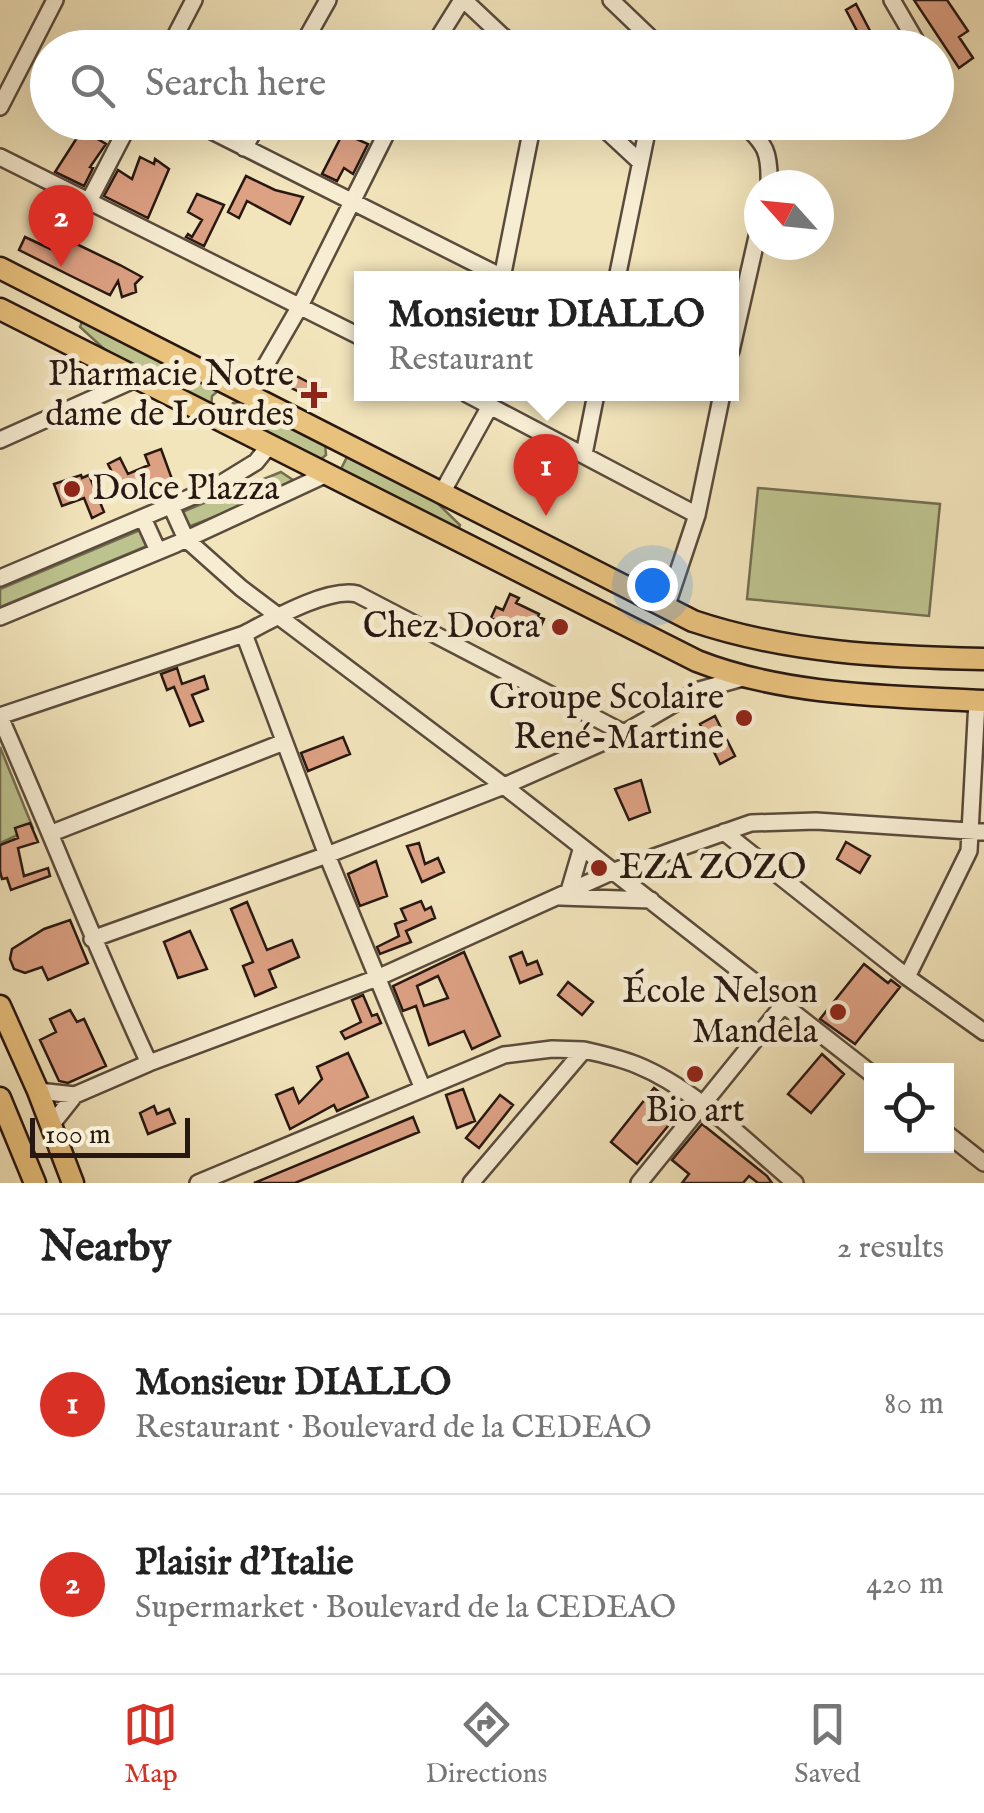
<!DOCTYPE html>
<html lang="en">
<head>
<meta charset="utf-8">
<style>
	:root { --surface:#fff; --page:#f6f6f6; --text:#222; --muted:#767676; --line:#e0e0e0; --accent:#d93025 }
	body { margin:0; font-family:"IM FELL English",serif; background:var(--page); color:var(--text) }
	.controls { position:absolute; right:30px; bottom:30px; display:grid; overflow:hidden; border-radius:0px; box-shadow:0 10px 40px #0002 }
	.controls button { width:90px; height:90px; display:grid; place-items:center; padding:0; border:0; border-bottom:2px solid var(--line); background:var(--surface); color:var(--text); font:50px sans-serif }
	.compass { position:absolute; left:744px; top:170px; width:90px; height:90px; border-radius:50%; background:var(--surface); box-shadow:0 10px 40px #0002; rotate:297deg }
	.scale { position:absolute; left:30px; bottom:25px; width:160px; box-sizing:border-box; padding-left:10px; border:5px solid #281812; border-top:0; font-size:28px; line-height:35px; white-space:nowrap; color:#281812; -webkit-text-stroke:8px #f7edd3; paint-order:stroke }
	.you { position:absolute; left:652px; top:585px; width:35px; height:35px; margin:-25px; border:8px solid #fff; border-radius:50%; background:#1a73e8; box-shadow:0 0 0 15px #1a73e833 }
	.badge { display:grid; place-items:center; width:65px; height:65px; border-radius:50%; background:var(--accent); color:#fff; font-size:32px; font-weight:700 }
	.pin { position:absolute; translate:-50% -82px; filter:drop-shadow(0 2px 5px #0008) }
	.pin::after { content:''; position:absolute; top:52px; width:35px; height:30px; background:inherit; clip-path:polygon(0 0,100% 0,50% 100%) }
	.popup { position:absolute; left:354px; top:271px; width:385px; height:130px; box-sizing:border-box; display:grid; place-content:center; border-radius:0px; background:var(--surface); filter:drop-shadow(0 2px 8px #0005); font-size:32px; white-space:nowrap; color:var(--muted) }
	.popup b { font-size:38px; color:var(--text) }
	.popup::after { content:''; position:absolute; left:50%; top:100%; margin-left:-20px; border:20px solid transparent; border-top-color:var(--surface) }
	.list { margin:0; padding:0; list-style:none }
	h2 { display:flex; justify-content:space-between; align-items:center; height:130px; margin:0; padding:0 40px; font-size:42px }
	h2 small { font-size:32px; font-weight:400; color:var(--muted) }
	.list li { display:grid; grid-template-columns:65px 1fr auto; gap:30px; align-items:center; box-sizing:border-box; height:180px; padding:0 40px; border-top:2px solid var(--line) }
	.list b { display:block; font-size:38px; white-space:nowrap }
	.list p { margin:0; font-size:32px; white-space:nowrap; color:var(--muted) }
	.list em { font-size:32px; font-style:normal; color:var(--muted) }
	.icon { flex:none; width:55px; height:55px; fill:none; stroke:currentColor; stroke-width:2; stroke-linecap:round; stroke-linejoin:round }
	.map { position:relative; flex:none; width:984px; height:1183px; overflow:hidden }
	.search { position:absolute; background:var(--surface); box-shadow:0 10px 40px #0002; left:30px; right:30px; top:30px; height:110px; display:flex; align-items:center; gap:25px; box-sizing:border-box; padding:0 35px; border-radius:55px; color:var(--muted); font-size:38px }
	.sheet { height:490px; background:var(--surface) }
	nav { display:flex; justify-content:space-around; align-items:center; box-sizing:border-box; height:140px; border-top:2px solid var(--line); background:var(--surface); font-size:28px; color:var(--muted) }
	nav a { display:grid; justify-items:center; gap:5px }
	nav .on { color:var(--accent) }
	.map>svg:first-child { display:block }
</style>
</head>
<body>
<div class="map">
<svg width="984" height="1183" viewBox="0 0 984 1183">
	<rect width="100%" height="100%" fill="#f2e4bb"/>
	<filter id="stains"><feTurbulence type="fractalNoise" baseFrequency=".002" numOctaves="4"/><feColorMatrix values="0 0 0 0 .2 0 0 0 0 .09 0 0 0 0 .02 0 0 0 .5 -.17"/></filter>
	<radialGradient id="worn" r=".72"><stop offset=".6" stop-color="#630" stop-opacity="0"/><stop offset="1" stop-color="#630" stop-opacity=".3"/></radialGradient>
	<path fill="#bdc38e" stroke="#726e50" stroke-width="2.5" d="M 83,320 L 219,390 L 212,396 L 211,407 L 114,358 L 80,327 Z
		M 242,401 L 325,443 L 326,455 L 320,460 L 229,414 L 233,403 Z
		M 348,455 L 430,496 L 460,525 L 457,533 L 339,473 Z
		M 281,472 L 299,484 L 188,527 L 182,512 Z
		M 758,488 L 940,504 L 929,616 L 747,599 Z
		M 140,530 L 147,546 L 0,607 L 0,589 Z
		M 0,747 L 33,828 L 0,843 Z"/>
	<path fill="#dda184" stroke="#281812" stroke-width="2.5" fill-rule="evenodd" d="M 914,0 L 947,0 L 968,31 L 959,37 L 973,58 L 959,68 Z
		M 856,4 L 879,48 L 866,48 L 846,10 Z
		M 82,130 L 106,144 L 90,167 L 93,168 L 84,186 L 55,172 Z
		M 343,133 L 368,144 L 353,174 L 344,168 L 337,181 L 322,174 Z
		M 140,157 L 154,164 L 155,159 L 169,169 L 148,218 L 104,196 L 118,170 L 132,179 Z
		M 246,176 L 275,190 L 303,197 L 290,224 L 247,201 L 239,218 L 228,212 Z
		M 197,194 L 224,205 L 204,246 L 186,237 L 188,234 L 192,237 L 202,220 L 188,212 Z
		M 25,237 L 55,251 L 62,237 L 120,265 L 142,277 L 135,284 L 136,292 L 122,297 L 118,281 L 110,295 L 75,278 L 19,250 Z
		M 287,371 L 325,391 L 320,402 L 281,383 L 280,378 Z
		M 161,449 L 172,479 L 168,480 L 169,484 L 126,501 L 108,464 L 120,458 L 128,474 L 149,465 L 145,455 Z
		M 81,475 L 82,478 L 89,475 L 104,512 L 92,518 L 84,498 L 62,506 L 54,484 Z
		M 510,594 L 519,598 L 516,603 L 539,614 L 538,617 L 544,619 L 535,639 L 491,618 L 496,607 L 503,610 Z
		M 177,668 L 182,684 L 204,676 L 208,689 L 192,695 L 203,721 L 190,726 L 174,687 L 167,690 L 161,674 Z
		M 715,716 L 735,756 L 720,764 L 700,724 Z
		M 343,737 L 350,754 L 308,771 L 301,753 Z
		M 641,780 L 650,812 L 629,820 L 615,789 Z
		M 30,823 L 38,842 L 18,848 L 24,876 L 48,868 L 50,876 L 11,890 L 7,878 L 2,879 L 0,871 L 0,845 L 18,838 L 15,828 Z
		M 846,842 L 870,856 L 860,873 L 837,859 Z
		M 419,843 L 425,864 L 438,858 L 444,872 L 422,882 L 407,846 Z
		M 376,861 L 387,896 L 360,906 L 348,874 Z
		M 421,901 L 425,910 L 431,907 L 435,918 L 406,931 L 411,942 L 380,954 L 377,947 L 399,936 L 395,924 L 406,920 L 401,909 Z
		M 247,902 L 267,950 L 292,940 L 299,957 L 269,970 L 276,987 L 255,996 L 243,966 L 253,962 L 231,909 Z
		M 70,920 L 88,963 L 48,980 L 42,967 L 25,973 L 14,969 L 10,959 L 12,949 L 44,929 Z
		M 190,931 L 207,969 L 178,978 L 164,942 Z
		M 464,952 L 500,1036 L 472,1049 L 464,1031 L 429,1045 L 416,1006 L 403,1011 L 393,986 ZM 438,976 L 448,998 L 424,1006 L 417,986 Z
		M 522,952 L 527,965 L 537,961 L 542,974 L 520,983 L 510,957 Z
		M 864,964 L 888,983 L 891,980 L 900,987 L 855,1044 L 820,1019 Z
		M 568,982 L 593,1002 L 582,1015 L 558,995 Z
		M 363,995 L 372,1016 L 377,1014 L 381,1023 L 345,1039 L 341,1032 L 361,1022 L 352,1000 Z
		M 70,1010 L 77,1022 L 84,1019 L 106,1066 L 68,1083 L 59,1081 L 40,1040 L 56,1032 L 50,1019 Z
		M 348,1053 L 368,1097 L 337,1111 L 334,1105 L 290,1129 L 276,1095 L 293,1088 L 299,1103 L 322,1079 L 317,1067 Z
		M 822,1054 L 844,1074 L 811,1113 L 788,1094 Z
		M 654,1088 L 681,1110 L 637,1164 L 611,1142 Z
		M 463,1089 L 475,1121 L 457,1128 L 446,1095 Z
		M 500,1095 L 513,1105 L 479,1148 L 466,1138 Z
		M 154,1106 L 157,1114 L 169,1109 L 175,1123 L 148,1134 L 140,1113 Z
		M 413,1117 L 419,1132 L 295,1183 L 254,1183 Z
		M 702,1124 L 767,1176 L 772,1183 L 758,1183 L 749,1176 L 743,1183 L 682,1183 L 689,1174 L 672,1160 Z"/>
	<g fill="none" stroke-linecap="round" stroke-linejoin="round">
		<g stroke="#5a4b3c" stroke-width="20">
			<path id="minor" d="M 464,0 L 515,48
				M 611,0 L 661,48
				M 892,0 L 920,48
				M 169,48 L 194,0
				M 301,48 L 328,0
				M 432,48 L 462,0
				M 455,48 L 504,37
				M 936,76 L 941,83
				M 0,107 L 55,0
				M 194,122 L 502,277
				M 597,122 L 639,161
				M 742,122 C 766,145 770,152 769,185
				M 244,148 L 259,122
				M 0,157 L 361,337
				M 89,201 L 130,122
				M 502,278 L 533,122
				M 617,278 L 649,122
				M 731,351 L 759,228
				M 249,394 L 300,306 L 392,122
				M 467,394 L 697,515
				M 0,440 L 136,379
				M 584,454 L 596,394
				M 443,491 L 490,406
				M 171,506 L 186,539 L 241,588 L 504,786 L 872,1074
				M 143,518 L 158,551
				M 0,578 L 217,486 L 256,462 L 269,446
				M 666,608 L 697,515 L 722,394
				M 0,617 L 176,544 L 327,474
				M 244,634 L 327,855 L 423,1089
				M 0,716 L 244,634 C 271,620 328,587 357,594 L 624,733
				M 0,717 C 51,832 96,949 149,1063
				M 724,832 L 907,977 L 984,1032
				M 52,833 L 284,742
				M 569,891 L 582,847
				M 560,897 L 651,900
				M 92,939 L 327,855 L 504,786 L 624,733 L 696,691 L 746,677
				M 907,977 L 969,851 L 977,701
				M 38,1091 L 75,1095
				M 52,1124 L 75,1095 L 149,1063 L 377,978 L 614,871 L 751,823 L 816,821 L 984,832
				M 946,1133 L 984,1163
				M 198,1183 L 504,1055 L 552,1049 L 584,1050
				M 471,1183 L 584,1050 C 602,1054 620,1058 637,1065 C 696,1089 746,1142 795,1183
				M 639,1183 L 784,1004"/>
		</g>
		<g stroke="#281812" stroke-width="25">
			<path id="major" d="M 0,268 L 693,621 C 788,653 885,657 984,659
				M 0,309 L 697,661 C 786,696 889,696 984,701
				M 0,1006 L 38,1091 L 73,1183
				M 0,1098 L 35,1183"/>
		</g>
		<use href="#minor" stroke="#f7edd3" stroke-width="15"/>
		<use href="#major" stroke="#e9c27e" stroke-width="20"/>
	</g>
	<g fill="#8f2418" stroke="#f7edd3" stroke-width="4">
		<path d="M309 380h10v10h10v10h-10v10h-10v-10h-10v-10h10z"/>
		<circle cx="72" cy="489" r="10"/>
		<circle cx="560" cy="627" r="10"/>
		<circle cx="744" cy="718" r="10"/>
		<circle cx="599" cy="868" r="10"/>
		<circle cx="838" cy="1012" r="10"/>
		<circle cx="695" cy="1074" r="10"/>
	</g>
	<g text-anchor="middle" dominant-baseline="central" stroke-width="10" stroke-linejoin="round" paint-order="stroke">
		<g font-size="35" fill="#281812" stroke="#f7edd3" text-anchor="end">
			<text x="294" y="375">Pharmacie Notre<tspan x="294" dy="40">dame de Lourdes</tspan></text>
			<text x="92" y="489" text-anchor="start">Dolce Plazza</text>
			<text x="540" y="627">Chez Doora</text>
			<text x="724" y="698">Groupe Scolaire<tspan x="724" dy="40">René-Martine</tspan></text>
			<text x="619" y="868" text-anchor="start">EZA ZOZO</text>
			<text x="818" y="992">École Nelson<tspan x="818" dy="40">Mandela</tspan></text>
			<text x="695" y="1111" text-anchor="middle">Bio art</text>
		</g>
	</g>
	<rect width="100%" height="100%" filter="url(#stains)"/>
	<rect width="100%" height="100%" fill="url(#worn)"/>
</svg>
<div class="controls">
<button><svg class="icon" aria-label="locate" viewBox="0 0 24 24"><circle cx="12" cy="12" r="6"/><path d="M12 2v4M12 18v4M2 12h4M18 12h4"/></svg></button>
</div>
<svg class="compass" viewBox="-18 -18 36 36"><path d="M0-13l5 13h-10z" fill="#e53935"/><path d="M0 13l5-13h-10z" fill="#767676"/></svg>
<div class="scale">100 m</div>
<div class="you"></div>
<div class="pin badge" style="left:546px;top:516px">1</div>
<div class="popup"><b>Monsieur DIALLO</b>Restaurant</div>
<div class="pin badge" style="left:61px;top:267px">2</div>
<div class="search"><svg class="icon" aria-label="search" viewBox="0 0 24 24"><circle cx="10" cy="10" r="6"/><path d="M15 15l6 6"/></svg>Search here</div>
</div>
<section class="sheet">
<h2>Nearby<small>2 results</small></h2>
<ul class="list">
<li><span class="badge">1</span><div><b>Monsieur DIALLO</b><p>Restaurant · Boulevard de la CEDEAO</p></div><em>80 m</em></li>
<li><span class="badge">2</span><div><b>Plaisir d'Italie</b><p>Supermarket · Boulevard de la CEDEAO</p></div><em>420 m</em></li>
</ul>
</section>
<nav>
<a class="on"><svg class="icon" aria-label="map" viewBox="0 0 24 24"><path d="M3 6l6-2 6 2 6-2v14l-6 2-6-2-6 2zM9 4v14M15 6v14"/></svg>Map</a>
<a><svg class="icon" aria-label="directions" viewBox="0 0 24 24"><path d="M12 3l9 9-9 9-9-9zM9 14v-3h6M13 9l2 2-2 2"/></svg>Directions</a>
<a><svg class="icon" aria-label="saved" viewBox="0 0 24 24"><path d="M7 4h10v16l-5-4-5 4z"/></svg>Saved</a>
</nav>
</body>
</html>
